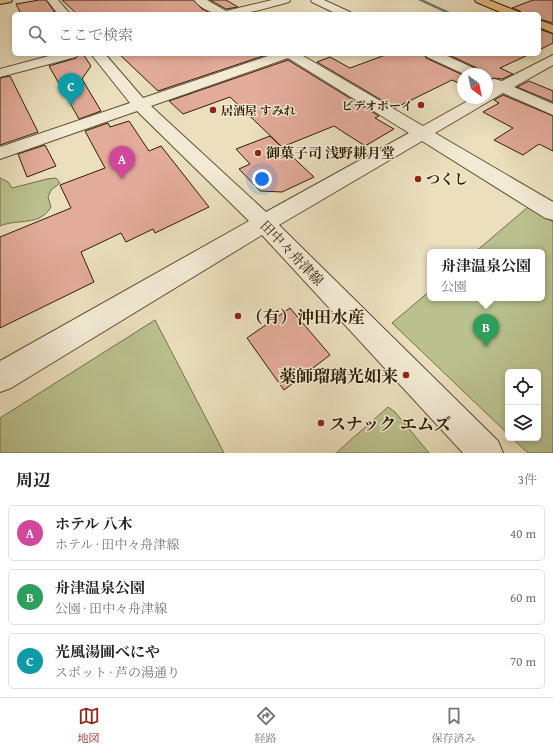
<!DOCTYPE html>
<html lang="ja">
<head>
<meta charset="utf-8">
<style>
	:root { --surface:#fff; --page:#f2f2f2; --text:#222; --muted:#767676; --line:#e0e0e0; --accent:#8f2418 }
	body { margin:0; font-family:"Gentium Book Plus","Noto Serif JP",serif; background:var(--page); color:var(--text) }
	.controls { position:absolute; right:12px; bottom:12px; display:grid; overflow:hidden; border-radius:6px; box-shadow:0 2px 6px #0003 }
	.controls button { width:36px; height:36px; display:grid; place-items:center; padding:0; border:0; border-bottom:1px solid var(--line); background:var(--surface); color:var(--text); font:20px sans-serif }
	.compass { position:absolute; left:457px; top:68px; width:36px; height:36px; border-radius:50%; background:var(--surface); box-shadow:0 2px 6px #0003; rotate:147deg }
	.you { position:absolute; left:262px; top:179px; width:14px; height:14px; margin:-10px; border:3px solid #fff; border-radius:50%; background:#1a73e8; box-shadow:0 0 0 6px #1a73e833 }
	.badge { display:grid; place-items:center; width:26px; height:26px; border-radius:50%; background:var(--accent); color:#fff; font-size:13px; font-weight:700 }
	.pin { position:absolute; translate:-50% -33px; filter:drop-shadow(0 1px 2px #0008) }
	.pin::after { content:''; position:absolute; top:21px; width:14px; height:12px; background:inherit; clip-path:polygon(0 0,100% 0,50% 100%) }
	.popup { position:absolute; left:427px; top:249px; width:118px; height:52px; box-sizing:border-box; display:grid; place-content:center; border-radius:6px; background:var(--surface); filter:drop-shadow(0 1px 3px #0005); font-size:13px; white-space:nowrap; color:var(--muted) }
	.popup b { font-size:15px; color:var(--text) }
	.popup::after { content:''; position:absolute; left:50%; top:100%; margin-left:-8px; border:8px solid transparent; border-top-color:var(--surface) }
	.list { margin:0; padding:0; list-style:none }
	h2 { display:flex; justify-content:space-between; align-items:center; height:52px; margin:0; padding:0 16px; font-size:17px }
	h2 small { font-size:13px; font-weight:400; color:var(--muted) }
	.list li { display:grid; grid-template-columns:26px 1fr auto; gap:12px; align-items:center; box-sizing:border-box; height:56px; margin:0 8px 8px; padding:0 8px; border:1px solid var(--line); border-radius:6px }
	.list b { display:block; font-size:15px; white-space:nowrap }
	.list p { margin:0; font-size:13px; white-space:nowrap; color:var(--muted) }
	.list em { font-size:13px; font-style:normal; color:var(--muted) }
	.icon { flex:none; width:22px; height:22px; fill:none; stroke:currentColor; stroke-width:2; stroke-linecap:round; stroke-linejoin:round }
	.map { position:relative; flex:none; width:553px; height:453px; overflow:hidden }
	.search { position:absolute; background:var(--surface); box-shadow:0 2px 6px #0003; left:12px; right:12px; top:12px; height:44px; display:flex; align-items:center; gap:10px; box-sizing:border-box; padding:0 14px; border-radius:6px; color:var(--muted); font-size:15px }
	.sheet { height:244px; background:var(--surface) }
	nav { display:flex; justify-content:space-around; align-items:center; box-sizing:border-box; height:56px; border-top:1px solid var(--line); background:var(--surface); font-size:11px; color:var(--muted) }
	nav a { display:grid; justify-items:center; gap:2px }
	nav .on { color:var(--accent) }
	.map>svg:first-child { display:block }
</style>
</head>
<body>
<div class="map">
<svg width="553" height="453" viewBox="0 0 553 453">
	<rect width="100%" height="100%" fill="#ebdfbd"/>
	<filter id="stains"><feTurbulence type="fractalNoise" baseFrequency=".005" numOctaves="4"/><feColorMatrix values="0 0 0 0 .2 0 0 0 0 .09 0 0 0 0 .02 0 0 0 .5 -.17"/></filter>
	<radialGradient id="worn" r=".72"><stop offset=".6" stop-color="#630" stop-opacity="0"/><stop offset="1" stop-color="#630" stop-opacity=".3"/></radialGradient>
	<path fill="#bac18f" stroke="#746f49" d="M 0,178 L 8,182 L 12,188 L 47,179 L 56,178 L 60,183 L 51,190 L 48,197 L 51,207 C 39,227 19,218 0,226 Z
		M 528,207 L 553,222 L 553,453 L 528,453 L 512,438 L 538,438 L 538,372 L 508,372 L 508,434 L 392,323 L 430,291 L 430,298 L 542,298 L 542,252 L 475,252 Z
		M 155,320 L 224,453 L 0,453 L 0,418 Z
		M 388,407 L 395,412 L 429,453 L 336,453 Z"/>
	<g fill="none" stroke-linecap="round" stroke-linejoin="round">
		<path fill="#6e7c6d" fill-rule="evenodd" d="M 418,0 L 424,0 L 454,14 L 448,14 Z"/>
	</g>
	<path fill="#e3ab9a" stroke="#2f1d03" d="M 39,0 L 46,0 L 56,14 L 21,14 L 16,4 Z
		M 62,0 L 193,0 L 202,9 L 213,14 L 77,14 Z
		M 210,0 L 226,0 L 238,7 L 226,9 Z
		M 533,0 L 553,0 L 553,23 L 539,19 L 539,14 L 522,14 L 520,11 L 512,8 Z
		M 539,29 L 553,34 L 553,43 L 539,50 Z
		M 79,54 L 83,54 L 91,66 L 82,79 L 101,111 L 79,119 L 49,66 L 76,58 Z
		M 119,54 L 269,54 L 158,91 Z
		M 388,54 L 424,54 L 426,58 L 463,75 L 463,85 L 452,80 L 395,108 L 317,62 L 330,57 L 350,68 Z
		M 447,54 L 530,54 L 500,68 L 513,74 L 502,79 L 494,78 L 487,80 L 487,74 L 483,74 L 481,70 Z
		M 288,60 L 379,116 L 375,118 L 394,129 L 365,146 L 334,126 L 282,147 L 230,97 L 183,114 L 169,101 Z
		M 10,76 L 38,132 L 0,145 L 0,78 Z
		M 529,81 L 553,91 L 553,102 L 517,87 Z
		M 503,95 L 553,116 L 553,151 L 539,144 L 523,155 L 494,140 L 513,128 L 483,112 L 499,103 L 494,100 Z
		M 129,121 L 149,151 L 161,146 L 209,207 L 155,233 L 153,229 L 126,242 L 121,233 L 81,252 L 94,282 L 0,328 L 0,237 L 71,208 L 60,185 L 105,168 L 85,131 L 108,123 L 110,127 Z
		M 270,136 L 314,177 L 282,192 L 260,191 L 239,169 L 250,164 L 236,149 Z
		M 45,145 L 56,166 L 27,177 L 18,154 Z
		M 290,308 L 330,355 L 284,390 L 247,338 Z"/>
	<g fill="none" stroke-linecap="round" stroke-linejoin="round">
		<g stroke="#5e4e32" stroke-width="2">
			<path id="minor" d="M 47,0 L 58,0 L 70,14 L 58,14 Z
				M 194,0 L 207,0 L 226,11 L 272,0 L 290,0 L 289,2 C 262,9 215,27 194,0 Z
				M 311,0 L 324,0 L 350,12 L 352,14 L 337,14 L 312,2 Z
				M 56,54 L 78,54 L 76,57 L 0,77 L 0,69 Z
				M 91,54 L 105,54 L 143,98 L 274,54 L 300,54 L 423,126 L 473,98 L 487,98 L 487,90 L 491,87 L 487,83 L 489,80 L 494,79 L 502,81 L 553,55 L 553,65 L 514,87 L 553,104 L 553,115 L 503,93 L 435,133 L 553,202 L 553,220 L 545,218 L 422,141 L 279,225 L 498,441 L 503,453 L 463,453 L 262,235 L 11,388 L 0,392 L 0,361 L 249,221 L 137,111 L 0,159 L 0,147 L 130,103 ZM 288,58 L 409,133 L 266,212 L 151,106 Z
				M 425,54 L 443,54 L 480,71 L 482,74 L 464,74 L 427,57 Z"/>
		</g>
		<g stroke="#2f1d03" stroke-width="2">
			<path id="major" d="M 0,0 L 12,0 L 11,2 L 0,4 Z
				M 475,0 L 489,0 L 519,12 L 521,14 L 505,14 L 476,2 Z
				M 539,20 L 553,25 L 553,33 L 539,27 Z"/>
		</g>
		<use href="#minor" fill="#f2ead4" fill-rule="evenodd"/>
		<use href="#major" fill="#e6c07e" fill-rule="evenodd"/>
	</g>
	<g fill="#8f2418" stroke="#f2ead4" stroke-width="1.5">
		<circle cx="421" cy="105" r="4"/>
		<circle cx="213" cy="110" r="4"/>
		<circle cx="258" cy="153" r="4"/>
		<circle cx="418" cy="179" r="4"/>
		<circle cx="238" cy="316" r="4"/>
		<circle cx="406" cy="375" r="4"/>
		<circle cx="321" cy="423" r="4"/>
	</g>
	<g text-anchor="middle" dominant-baseline="central" stroke-width="3" stroke-linejoin="round" paint-order="stroke">
		<g font-size="12" font-weight="bold" fill="#2f1d03" stroke="#f2ead4" text-anchor="end">
			<text x="413" y="105">ビデオボーイ</text>
			<text x="221" y="110" text-anchor="start">居酒屋 すみれ</text>
		</g>
		<g font-size="14" font-weight="bold" fill="#2f1d03" stroke="#f2ead4" text-anchor="start">
			<text x="266" y="153">御菓子司 浅野耕月堂</text>
			<text x="426" y="179">つくし</text>
		</g>
		<g font-size="14" fill="#2f1d03" stroke="#f2ead4">
			<text transform="translate(292 253) rotate(46)">田中々舟津線</text>
		</g>
		<g font-size="17" font-weight="bold" fill="#2f1d03" stroke="#f2ead4" text-anchor="start">
			<text x="246" y="316">（有）沖田水産</text>
			<text x="398" y="375" text-anchor="end">薬師瑠璃光如来</text>
			<text x="329" y="423">スナック エムズ</text>
		</g>
	</g>
	<rect width="100%" height="100%" filter="url(#stains)"/>
	<rect width="100%" height="100%" fill="url(#worn)"/>
</svg>
<div class="controls">
<button><svg class="icon" aria-label="locate" viewBox="0 0 24 24"><circle cx="12" cy="12" r="6"/><path d="M12 2v4M12 18v4M2 12h4M18 12h4"/></svg></button>
<button><svg class="icon" aria-label="layers" viewBox="0 0 24 24"><path d="M12 4l9 5-9 5-9-5zM3 14l9 5 9-5"/></svg></button>
</div>
<svg class="compass" viewBox="-18 -18 36 36"><path d="M0-13l5 13h-10z" fill="#e53935"/><path d="M0 13l5-13h-10z" fill="#767676"/></svg>
<div class="you"></div>
<div class="pin badge" style="left:122px;top:179px;background:#d1479c">A</div>
<div class="pin badge" style="left:486px;top:347px;background:#2e9e5b">B</div>
<div class="popup"><b>舟津温泉公園</b>公園</div>
<div class="pin badge" style="left:71px;top:106px;background:#0f9aa8">C</div>
<div class="search"><svg class="icon" aria-label="search" viewBox="0 0 24 24"><circle cx="10" cy="10" r="6"/><path d="M15 15l6 6"/></svg>ここで検索</div>
</div>
<section class="sheet">
<h2>周辺<small>3件</small></h2>
<ul class="list">
<li><span class="badge" style="background:#d1479c">A</span><div><b>ホテル 八木</b><p>ホテル · 田中々舟津線</p></div><em>40 m</em></li>
<li><span class="badge" style="background:#2e9e5b">B</span><div><b>舟津温泉公園</b><p>公園 · 田中々舟津線</p></div><em>60 m</em></li>
<li><span class="badge" style="background:#0f9aa8">C</span><div><b>光風湯圃べにや</b><p>スポット · 芦の湯通り</p></div><em>70 m</em></li>
</ul>
</section>
<nav>
<a class="on"><svg class="icon" aria-label="map" viewBox="0 0 24 24"><path d="M3 6l6-2 6 2 6-2v14l-6 2-6-2-6 2zM9 4v14M15 6v14"/></svg>地図</a>
<a><svg class="icon" aria-label="directions" viewBox="0 0 24 24"><path d="M12 3l9 9-9 9-9-9zM9 14v-3h6M13 9l2 2-2 2"/></svg>経路</a>
<a><svg class="icon" aria-label="saved" viewBox="0 0 24 24"><path d="M7 4h10v16l-5-4-5 4z"/></svg>保存済み</a>
</nav>
</body>
</html>
